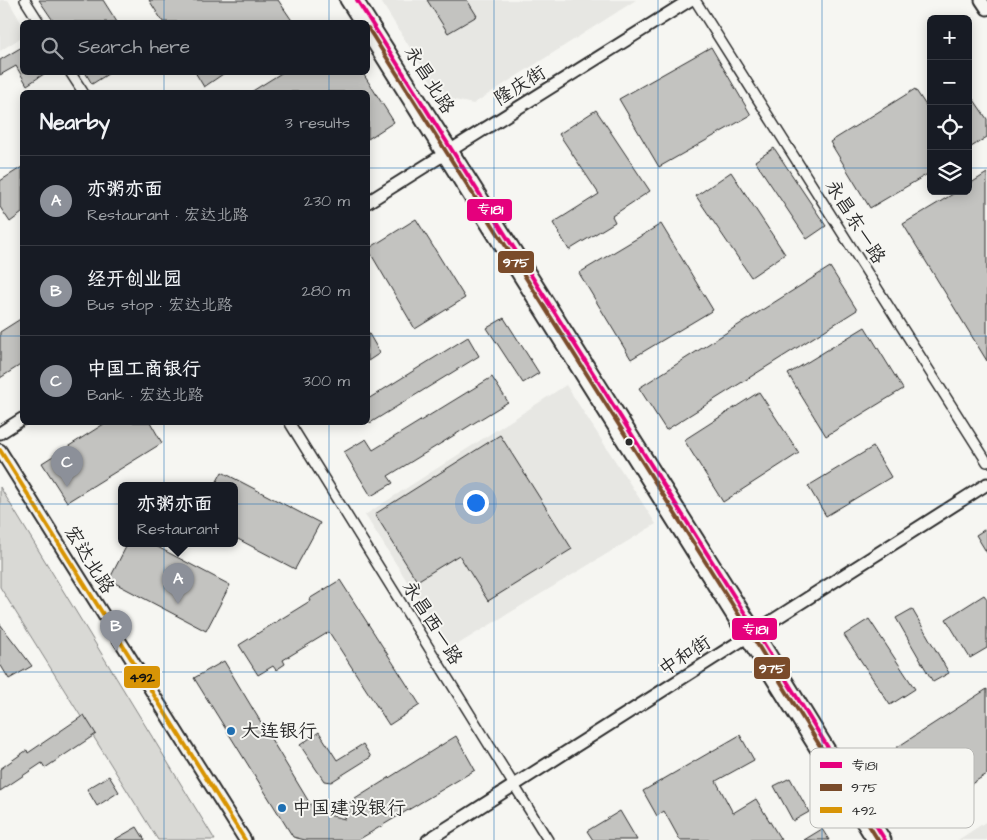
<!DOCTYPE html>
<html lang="en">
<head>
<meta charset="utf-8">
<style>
	:root { --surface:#171b24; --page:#242831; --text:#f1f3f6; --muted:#9ea1a6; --line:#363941; --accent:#8c9099 }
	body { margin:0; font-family:"Architects Daughter","LXGW WenKai TC",sans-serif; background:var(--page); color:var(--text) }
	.controls { position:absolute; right:15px; top:15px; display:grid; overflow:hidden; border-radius:8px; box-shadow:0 2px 12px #0003 }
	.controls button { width:45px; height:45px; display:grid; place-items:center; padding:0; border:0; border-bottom:1px solid var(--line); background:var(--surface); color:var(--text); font:25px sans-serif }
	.you { position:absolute; left:475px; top:502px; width:18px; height:18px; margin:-12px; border:4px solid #fff; border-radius:50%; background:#1a73e8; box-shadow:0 0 0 8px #1a73e833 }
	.badge { display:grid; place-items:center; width:32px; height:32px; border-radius:50%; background:var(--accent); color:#fff; font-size:16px; font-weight:700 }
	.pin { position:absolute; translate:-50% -41px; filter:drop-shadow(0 1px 2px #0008) }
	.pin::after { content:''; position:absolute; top:26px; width:18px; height:15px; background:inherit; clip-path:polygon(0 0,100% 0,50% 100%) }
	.popup { position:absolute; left:118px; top:482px; width:120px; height:65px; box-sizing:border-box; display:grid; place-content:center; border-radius:8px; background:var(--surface); filter:drop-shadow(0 1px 4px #0005); font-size:16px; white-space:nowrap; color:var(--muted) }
	.popup b { font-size:19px; color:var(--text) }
	.popup::after { content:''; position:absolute; left:50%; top:100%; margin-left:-10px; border:10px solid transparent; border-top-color:var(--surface) }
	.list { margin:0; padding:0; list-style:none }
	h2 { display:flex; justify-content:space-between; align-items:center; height:65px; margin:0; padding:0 20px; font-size:21px }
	h2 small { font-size:16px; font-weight:400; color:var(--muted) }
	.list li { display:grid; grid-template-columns:32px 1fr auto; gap:15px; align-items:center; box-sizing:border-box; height:90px; padding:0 20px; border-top:1px solid var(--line) }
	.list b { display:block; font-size:19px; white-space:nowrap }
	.list p { margin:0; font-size:16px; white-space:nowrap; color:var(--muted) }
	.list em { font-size:16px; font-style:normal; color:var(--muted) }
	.icon { flex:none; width:28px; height:28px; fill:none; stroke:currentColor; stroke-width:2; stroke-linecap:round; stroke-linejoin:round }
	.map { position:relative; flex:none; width:987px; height:840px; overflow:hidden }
	.search { position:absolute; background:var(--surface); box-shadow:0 2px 12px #0003; left:20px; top:20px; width:350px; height:55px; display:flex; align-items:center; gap:12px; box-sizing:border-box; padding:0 18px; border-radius:8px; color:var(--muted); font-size:19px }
	.panel { position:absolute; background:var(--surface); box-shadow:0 2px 12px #0003; left:20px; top:90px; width:350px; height:335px; border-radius:8px }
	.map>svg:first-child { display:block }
</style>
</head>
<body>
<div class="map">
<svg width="987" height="840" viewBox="0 0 987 840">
	<rect width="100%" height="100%" fill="#f6f6f2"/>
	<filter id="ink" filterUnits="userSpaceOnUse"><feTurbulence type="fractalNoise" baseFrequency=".02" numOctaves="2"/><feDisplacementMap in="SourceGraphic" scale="10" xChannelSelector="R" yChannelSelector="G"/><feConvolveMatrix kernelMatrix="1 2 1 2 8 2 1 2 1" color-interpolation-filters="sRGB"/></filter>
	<g filter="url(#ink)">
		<path fill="#e7e7e3" d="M 0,0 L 8,0 L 22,24 L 22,37 L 0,51 Z
			M 380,0 L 636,0 L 473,104 L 441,97 Z
			M 566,385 L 656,524 L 450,649 L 365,515 Z
			M 987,821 L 987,840 L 958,840 Z"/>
		<path fill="#d9d9d5" stroke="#828280" d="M 0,487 L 215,840 L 158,840 L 0,587 Z"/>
		<path fill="#c3c3c0" stroke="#2b2b2b" d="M 39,0 L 103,0 L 117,22 L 54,22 Z
			M 149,0 L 278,0 L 293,22 L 163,22 Z
			M 427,0 L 467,0 L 477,16 L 448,33 Z
			M 22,47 L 22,72 L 47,72 L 27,85 L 16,66 L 0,75 L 0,60 Z
			M 711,47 L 751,115 L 659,167 L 619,99 Z
			M 85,72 L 111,72 L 92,84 Z
			M 195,72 L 226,72 L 204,87 Z
			M 283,72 L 362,72 L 394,122 L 368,139 L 368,92 L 251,92 Z
			M 915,89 L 931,113 L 931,172 L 870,208 L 830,142 Z
			M 968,91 L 987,119 L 987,137 L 968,149 Z
			M 596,110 L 650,191 L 612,216 L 615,222 L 569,250 L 553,223 L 599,194 L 559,134 Z
			M 774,148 L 826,226 L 807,239 L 755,161 Z
			M 22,167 L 22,213 L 10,222 L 0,207 L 0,181 Z
			M 731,172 L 785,254 L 751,277 L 696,196 Z
			M 987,173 L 987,361 L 903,224 L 958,191 L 968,191 L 968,185 Z
			M 416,219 L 465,298 L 415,329 L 368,249 Z
			M 661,224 L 713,310 L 631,359 L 579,273 Z
			M 830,267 L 857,310 L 666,430 L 639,388 Z
			M 22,318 L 22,364 L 0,378 L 0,332 Z
			M 504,318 L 539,373 L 523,383 L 487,328 Z
			M 865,327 L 903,389 L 826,436 L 788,374 Z
			M 368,332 L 380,353 L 368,361 Z
			M 468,337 L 479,356 L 370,423 L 368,418 L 368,399 Z
			M 492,377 L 508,402 L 388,476 L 393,483 L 371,496 L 344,452 L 366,439 L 373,450 Z
			M 759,392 L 799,453 L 723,502 L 684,440 Z
			M 107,422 L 150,422 L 162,443 L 67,502 L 42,463 Z
			M 500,435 L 572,549 L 488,601 L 459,555 L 417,581 L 375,514 Z
			M 873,447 L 891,477 L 826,516 L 808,486 Z
			M 222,472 L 320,523 L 295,569 L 234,537 L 234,485 L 215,485 Z
			M 987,528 L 987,553 L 976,535 Z
			M 128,543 L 150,543 L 230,585 L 206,631 L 109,580 Z
			M 340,580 L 420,705 L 389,725 L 329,632 L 283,660 L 285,664 L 276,670 L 273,666 L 258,675 L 239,645 L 310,601 L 309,599 Z
			M 984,595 L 987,599 L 987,648 L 970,658 L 946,619 Z
			M 912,609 L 949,673 L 933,682 L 896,618 Z
			M 869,619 L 915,689 L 890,705 L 844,635 Z
			M 0,624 L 32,666 L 9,679 L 0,664 Z
			M 224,661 L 315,812 L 345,819 L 339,809 L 456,736 L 475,770 L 358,840 L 305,840 L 293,837 L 194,678 Z
			M 987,689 L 987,774 L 935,807 L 896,748 Z
			M 84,715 L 96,734 L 45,768 L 42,763 L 0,791 L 0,769 L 27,750 L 28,753 Z
			M 319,732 L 337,760 L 363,744 L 371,757 L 331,782 L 324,781 L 300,745 Z
			M 740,735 L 754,760 L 716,781 L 733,813 L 756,799 L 781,840 L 680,840 L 664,811 L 657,816 L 643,791 Z
			M 109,776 L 119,792 L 97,806 L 87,789 Z
			M 790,778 L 809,812 L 793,821 L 774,786 Z
			M 620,811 L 637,840 L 593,840 L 587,831 Z
			M 137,827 L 145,840 L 114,840 Z
			M 822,829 L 829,840 L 804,840 Z"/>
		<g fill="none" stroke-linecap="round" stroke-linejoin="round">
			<g stroke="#2b2b2b" stroke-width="12">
				<path id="minor" d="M 25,0 L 39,22
					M 695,0 L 987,462
					M 70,72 L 83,92
					M 289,422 L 548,840"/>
			</g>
			<g stroke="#2b2b2b" stroke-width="15">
				<path id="tertiary" d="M 346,0 L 360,22
					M 357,0 L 756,631 L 885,840
					M 981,0 L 987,9
					M 368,35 L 873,840
					M 368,202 L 690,0
					M 0,433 L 22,419
					M 0,450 L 245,840
					M 428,840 L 987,484"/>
			</g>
			<use href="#minor" stroke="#f6f6f2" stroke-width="9"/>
			<use href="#tertiary" stroke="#f6f6f2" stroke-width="11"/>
			<g stroke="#f6f6f2" stroke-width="8">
				<path id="bus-1" d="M 357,0 L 756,631 L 885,840"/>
			</g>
			<g stroke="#f6f6f2" stroke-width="8">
				<path id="bus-2" d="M 368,28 L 751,634 L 878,840"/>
			</g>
			<g stroke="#f6f6f2" stroke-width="8">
				<path id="bus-3" d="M 0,450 L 245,840"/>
			</g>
			<use href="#bus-1" stroke="#e5007d" stroke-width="4"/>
			<use href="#bus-2" stroke="#7a4b2a" stroke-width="4"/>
			<use href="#bus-3" stroke="#d89406" stroke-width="4"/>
		</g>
	</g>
	<path fill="none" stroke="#1f6fb2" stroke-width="1" stroke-opacity="0.55" d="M 164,0 L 164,22M 329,0 L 329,22M 494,0 L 494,840M 658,0 L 658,840M 822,0 L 822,840M 164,72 L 164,92M 329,72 L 329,92M 0,168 L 22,168M 368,168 L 931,168M 968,168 L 987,168M 0,336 L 22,336M 368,336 L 987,336M 164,422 L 164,840M 329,422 L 329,840M 0,504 L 987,504M 0,672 L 987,672"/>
	<circle fill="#2b2b2b" stroke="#f6f6f2" stroke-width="2" cx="629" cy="442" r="4.5"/>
	<g fill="#1f6fb2" stroke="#f6f6f2" stroke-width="2">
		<circle cx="231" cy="731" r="5"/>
		<circle cx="282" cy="808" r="5"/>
	</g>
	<g text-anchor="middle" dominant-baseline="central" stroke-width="4" stroke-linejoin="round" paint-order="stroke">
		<g font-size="19" fill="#2b2b2b" stroke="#f6f6f2">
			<text transform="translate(429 80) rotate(58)">永昌北路</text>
			<text transform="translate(520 86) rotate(-32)">隆庆街</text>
			<text transform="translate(855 222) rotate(58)">永昌东一路</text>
			<text transform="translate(89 560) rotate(58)">宏达北路</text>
			<text transform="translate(432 623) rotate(58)">永昌西一路</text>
			<text transform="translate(685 656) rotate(-33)">中和街</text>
		</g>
		<g font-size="19" fill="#2b2b2b" stroke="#f6f6f2" text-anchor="start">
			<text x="241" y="731">大连银行</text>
			<text x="292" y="808">中国建设银行</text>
		</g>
	</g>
	<rect x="810" y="748" width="164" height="80" rx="8" fill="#f6f6f2" stroke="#b9b9b6" stroke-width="1"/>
	<rect x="820" y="762" width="22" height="6" fill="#e5007d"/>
	<rect x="820" y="784" width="22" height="7" fill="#7a4b2a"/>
	<rect x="820" y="807" width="22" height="6" fill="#d89406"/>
	<g font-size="14" fill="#2b2b2b">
		<text x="851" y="770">专181</text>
		<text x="851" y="792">975</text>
		<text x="851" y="815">492</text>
	</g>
	<g stroke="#f6f6f2" stroke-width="2">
		<rect x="466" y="198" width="47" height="24" rx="5" fill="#e5007d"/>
		<rect x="497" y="250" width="38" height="24" rx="5" fill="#7a4b2a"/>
		<rect x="731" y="617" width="47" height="24" rx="5" fill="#e5007d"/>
		<rect x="753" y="656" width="38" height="24" rx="5" fill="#7a4b2a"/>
		<rect x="123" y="665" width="38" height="24" rx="5" fill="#d89406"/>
	</g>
	<g font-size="14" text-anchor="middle" font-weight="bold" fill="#fff">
		<text x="490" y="214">专181</text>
		<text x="516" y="267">975</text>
		<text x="755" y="634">专181</text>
		<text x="772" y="673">975</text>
	</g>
	<g font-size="14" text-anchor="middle" font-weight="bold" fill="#111">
		<text x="142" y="682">492</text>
	</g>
</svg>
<div class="controls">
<button>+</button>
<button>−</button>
<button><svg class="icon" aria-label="locate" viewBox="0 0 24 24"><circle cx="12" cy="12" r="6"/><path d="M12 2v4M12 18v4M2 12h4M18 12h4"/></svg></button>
<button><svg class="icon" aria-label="layers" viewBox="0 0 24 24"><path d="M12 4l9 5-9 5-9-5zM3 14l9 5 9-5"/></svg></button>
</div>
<div class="you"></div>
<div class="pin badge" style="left:178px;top:604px">A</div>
<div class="popup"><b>亦粥亦面</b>Restaurant</div>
<div class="pin badge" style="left:116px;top:651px">B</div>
<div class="pin badge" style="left:67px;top:487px">C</div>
<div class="search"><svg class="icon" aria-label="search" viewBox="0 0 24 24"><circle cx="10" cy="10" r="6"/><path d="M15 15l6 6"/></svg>Search here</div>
<section class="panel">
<h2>Nearby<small>3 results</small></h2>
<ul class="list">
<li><span class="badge">A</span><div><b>亦粥亦面</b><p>Restaurant · 宏达北路</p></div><em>230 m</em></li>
<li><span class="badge">B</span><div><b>经开创业园</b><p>Bus stop · 宏达北路</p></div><em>280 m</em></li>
<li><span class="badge">C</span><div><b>中国工商银行</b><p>Bank · 宏达北路</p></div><em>300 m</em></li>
</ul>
</section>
</div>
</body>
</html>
